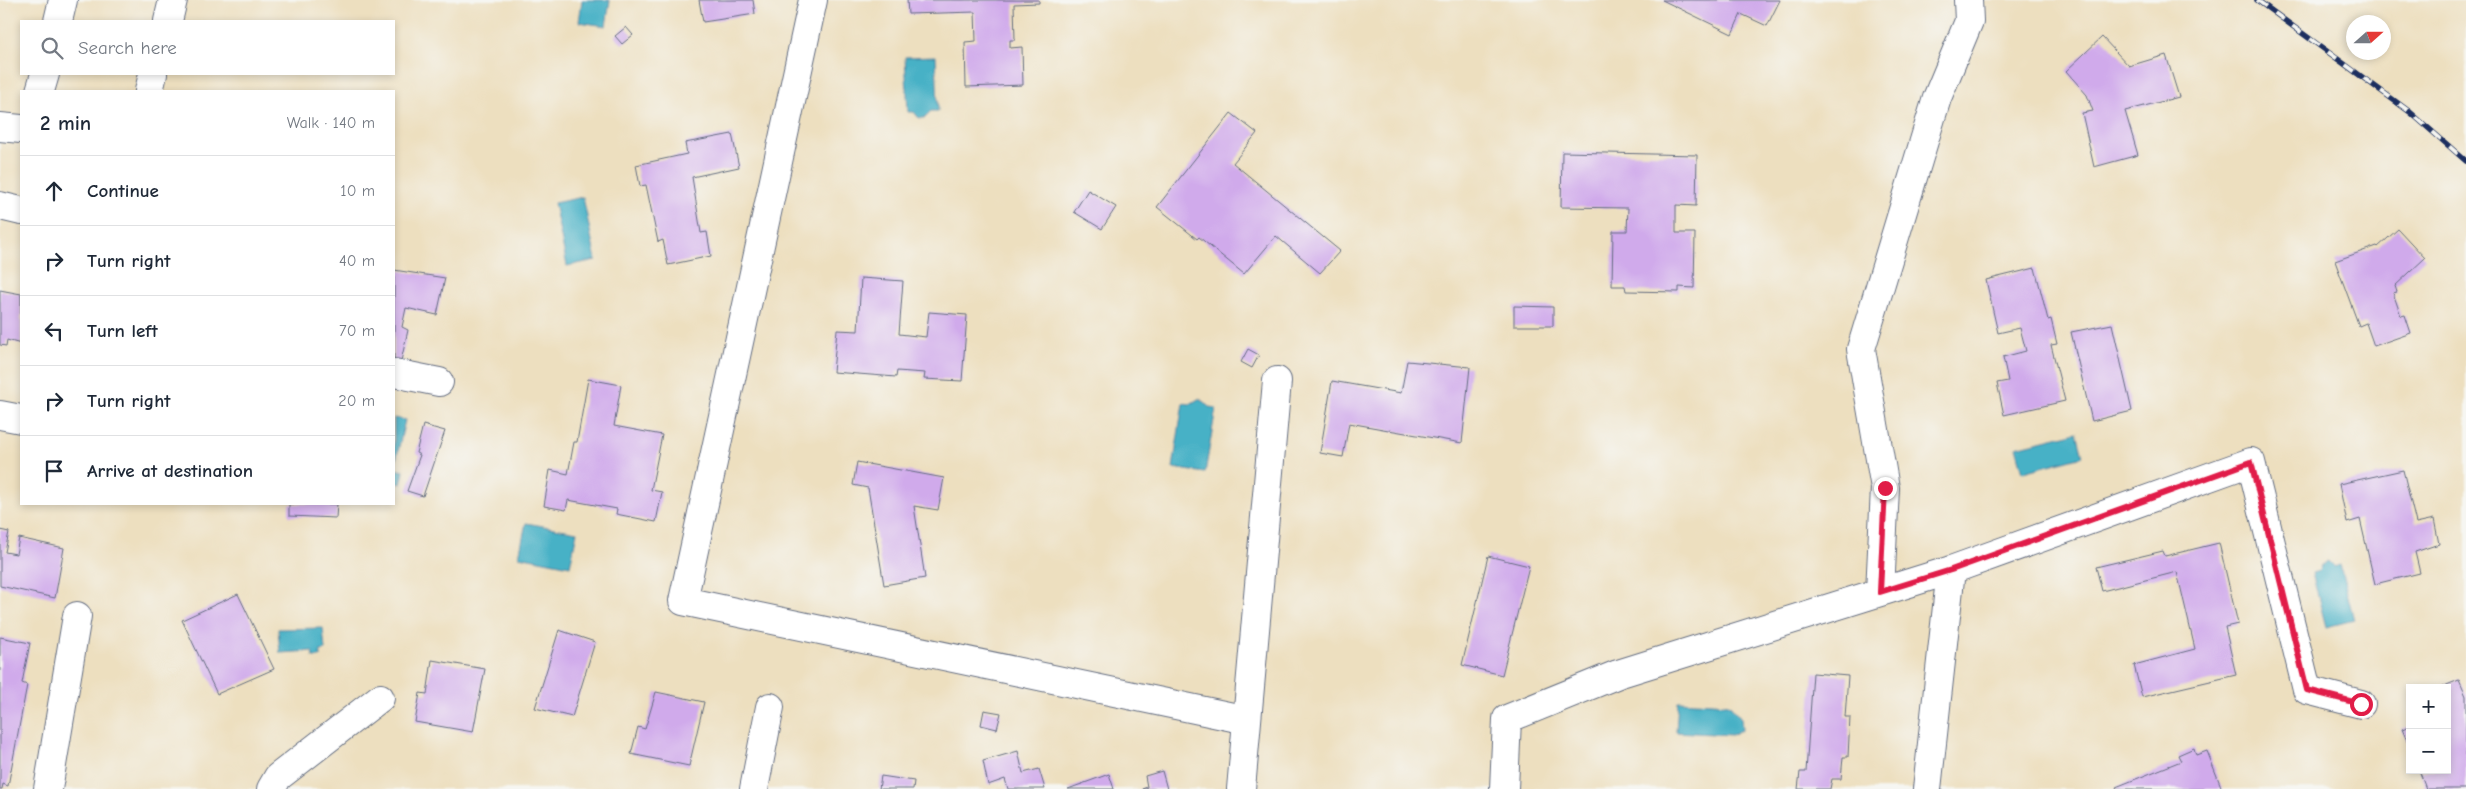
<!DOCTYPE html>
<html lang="en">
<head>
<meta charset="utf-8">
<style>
	:root { --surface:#fff; --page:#f2f2f3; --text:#1f2937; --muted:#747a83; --line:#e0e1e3 }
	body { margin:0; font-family:"Comic Neue",sans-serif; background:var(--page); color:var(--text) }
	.controls { position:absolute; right:15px; bottom:15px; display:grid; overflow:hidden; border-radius:0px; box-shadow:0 2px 8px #0003 }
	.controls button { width:45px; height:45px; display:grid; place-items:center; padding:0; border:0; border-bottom:1px solid var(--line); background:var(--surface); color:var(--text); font:25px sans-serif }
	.compass { position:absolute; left:2346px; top:15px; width:45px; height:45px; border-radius:50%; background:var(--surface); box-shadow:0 2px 8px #0003; rotate:69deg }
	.stop { position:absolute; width:15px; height:15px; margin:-11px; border:4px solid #e11d48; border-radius:50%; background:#fff }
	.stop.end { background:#e11d48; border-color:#fff; box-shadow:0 1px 5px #0008 }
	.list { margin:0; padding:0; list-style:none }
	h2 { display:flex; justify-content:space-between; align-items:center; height:65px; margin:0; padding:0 20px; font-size:21px }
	h2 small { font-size:16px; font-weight:400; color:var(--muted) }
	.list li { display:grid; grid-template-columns:32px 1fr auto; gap:15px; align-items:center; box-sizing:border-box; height:70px; padding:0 20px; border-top:1px solid var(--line) }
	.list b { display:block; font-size:19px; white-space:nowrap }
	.list em { font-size:16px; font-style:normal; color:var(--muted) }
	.icon { flex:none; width:28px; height:28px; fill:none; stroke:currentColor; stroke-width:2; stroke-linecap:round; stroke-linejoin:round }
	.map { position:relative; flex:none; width:2466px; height:789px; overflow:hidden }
	.search { position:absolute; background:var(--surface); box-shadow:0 2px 8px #0003; left:20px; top:20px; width:375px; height:55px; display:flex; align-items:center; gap:12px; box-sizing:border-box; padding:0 18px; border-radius:0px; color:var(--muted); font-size:19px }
	.panel { position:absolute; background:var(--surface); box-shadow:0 2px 8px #0003; left:20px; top:90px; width:375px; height:415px; border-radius:0px }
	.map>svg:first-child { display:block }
</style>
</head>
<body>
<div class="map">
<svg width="2466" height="789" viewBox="0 0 2466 789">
	<rect width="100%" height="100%" fill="#f6f6f2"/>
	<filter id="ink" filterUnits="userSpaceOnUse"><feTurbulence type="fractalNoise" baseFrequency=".02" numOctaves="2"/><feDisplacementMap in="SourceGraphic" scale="10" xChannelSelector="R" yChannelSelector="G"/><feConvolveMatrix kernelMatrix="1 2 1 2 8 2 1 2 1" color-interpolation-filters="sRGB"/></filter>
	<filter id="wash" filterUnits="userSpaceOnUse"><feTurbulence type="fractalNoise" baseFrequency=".0096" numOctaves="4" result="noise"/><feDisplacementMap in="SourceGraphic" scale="20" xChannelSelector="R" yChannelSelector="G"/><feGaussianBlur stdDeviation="1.12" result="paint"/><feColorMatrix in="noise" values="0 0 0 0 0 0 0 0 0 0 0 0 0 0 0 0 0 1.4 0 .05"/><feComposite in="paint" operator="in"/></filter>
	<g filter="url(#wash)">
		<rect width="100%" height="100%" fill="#eddfbf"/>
		<path fill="#47b1c6" stroke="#317092" d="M 582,0 L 610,0 L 606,26 L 579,22 Z
			M 936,56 L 938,111 L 931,111 L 924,118 L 919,118 L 914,112 L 908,112 L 905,57 Z
			M 583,197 L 596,260 L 567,266 L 554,203 Z
			M 1200,398 L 1209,407 L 1216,408 L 1205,473 L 1173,468 L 1183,403 L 1190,404 Z
			M 394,418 L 405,420 L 394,469 L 404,471 L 401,484 L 394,482 Z
			M 2077,432 L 2083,456 L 2023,472 L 2016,447 Z
			M 526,523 L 577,532 L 570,566 L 519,556 Z
			M 2328,561 L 2334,567 L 2340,565 L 2354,620 L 2326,627 L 2312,573 L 2319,571 L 2321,565 Z
			M 323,628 L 325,650 L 321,651 L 320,657 L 313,657 L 312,651 L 280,653 L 278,629 Z
			M 1678,701 L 1729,704 L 1741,718 L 1742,729 L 1732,735 L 1676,732 Z"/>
		<g id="blocks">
			<path fill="#d0aaeb" d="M 699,0 L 753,0 L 755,14 L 703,22 Z
				M 907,0 L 1039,0 L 1039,3 L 1014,4 L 1015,40 L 1010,40 L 1010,48 L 1022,47 L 1023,85 L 966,87 L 965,42 L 976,41 L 975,12 L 908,14 Z
				M 1662,0 L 1780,0 L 1767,26 L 1741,14 L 1732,34 Z
				M 626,27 L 633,35 L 622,44 L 615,36 Z
				M 2102,37 L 2129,66 L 2166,55 L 2179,97 L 2125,111 L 2138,155 L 2094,167 L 2082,113 L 2093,111 L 2087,95 L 2066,71 Z
				M 1231,113 L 1257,133 L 1233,163 L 1340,251 L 1320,273 L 1276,236 L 1244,274 L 1199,237 L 1197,239 L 1157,207 Z
				M 732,134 L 739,167 L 692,177 L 701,233 L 707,232 L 711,256 L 668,265 L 663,240 L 658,242 L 646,185 L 640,186 L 636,165 L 687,154 L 685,143 Z
				M 1562,152 L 1697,155 L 1696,206 L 1676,205 L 1676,233 L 1695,233 L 1694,288 L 1679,287 L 1679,292 L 1626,291 L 1625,286 L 1612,286 L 1613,231 L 1627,231 L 1628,208 L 1561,207 Z
				M 1088,190 L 1116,207 L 1102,229 L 1074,212 Z
				M 2398,229 L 2425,258 L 2395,286 L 2397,292 L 2393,293 L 2401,316 L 2405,315 L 2411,333 L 2374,346 L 2366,323 L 2359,326 L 2335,261 L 2377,246 L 2378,247 Z
				M 2035,268 L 2048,320 L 2051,319 L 2057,344 L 2051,345 L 2065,401 L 2004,415 L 1997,383 L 2008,381 L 2003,357 L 2026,351 L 2020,328 L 1998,333 L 1986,280 Z
				M 394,270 L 445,278 L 437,315 L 406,308 L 402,327 L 408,330 L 399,370 L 394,368 Z
				M 861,278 L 903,281 L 899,334 L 926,337 L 929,312 L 967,315 L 962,381 L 924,379 L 925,373 L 897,371 L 896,377 L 833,372 L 837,330 L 858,331 Z
				M 0,290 L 21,294 L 21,344 L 7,340 L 6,346 L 0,345 Z
				M 1514,306 L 1553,307 L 1553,326 L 1514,326 Z
				M 2112,324 L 2132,411 L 2092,421 L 2071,332 Z
				M 1248,349 L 1259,355 L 1252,368 L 1241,362 Z
				M 1407,361 L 1470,367 L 1462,443 L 1349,423 L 1343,457 L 1320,453 L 1332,381 L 1401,393 Z
				M 588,379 L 621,385 L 614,426 L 662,435 L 651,490 L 662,492 L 656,522 L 616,514 L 617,509 L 568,500 L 566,510 L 544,506 L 550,470 L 568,474 L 574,442 L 577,442 Z
				M 423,425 L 445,431 L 423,496 L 407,491 L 420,455 L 416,453 Z
				M 857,462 L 944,478 L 938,510 L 914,506 L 925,578 L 884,585 L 868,488 L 853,485 Z
				M 2403,470 L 2416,523 L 2434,519 L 2439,544 L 2415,552 L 2420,573 L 2375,584 L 2360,519 L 2347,523 L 2339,484 Z
				M 289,504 L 337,504 L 336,518 L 289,516 Z
				M 0,530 L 9,532 L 5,552 L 16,554 L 19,538 L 64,548 L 55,598 L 0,586 Z
				M 2219,543 L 2238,624 L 2225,627 L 2236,675 L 2142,697 L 2134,665 L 2195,649 L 2177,572 L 2102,591 L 2096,567 L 2163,551 L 2165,556 Z
				M 1488,556 L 1529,566 L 1502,675 L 1462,665 Z
				M 238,594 L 274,669 L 217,694 L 182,620 Z
				M 559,630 L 595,642 L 572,717 L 535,708 Z
				M 0,637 L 30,643 L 22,683 L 27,685 L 8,786 L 3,784 L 2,789 L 0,789 Z
				M 432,660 L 485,669 L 473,732 L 415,722 L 420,693 L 427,694 Z
				M 1813,673 L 1848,676 L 1845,717 L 1850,717 L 1848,757 L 1843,757 L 1841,779 L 1832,779 L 1830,789 L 1798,789 L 1800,772 L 1806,772 Z
				M 2459,680 L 2466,696 L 2466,789 L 2426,789 L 2419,770 L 2447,770 L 2447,688 L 2439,688 Z
				M 656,692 L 704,702 L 689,766 L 631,754 L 638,727 L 645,729 Z
				M 984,710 L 1001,713 L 997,729 L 981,725 Z
				M 2410,726 L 2410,748 L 2402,729 Z
				M 2194,748 L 2196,755 L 2207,751 L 2222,789 L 2117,789 L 2116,787 L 2181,761 L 2178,755 Z
				M 1018,751 L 1023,773 L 1039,769 L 1045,789 L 1008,789 L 1005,779 L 988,785 L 983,761 Z
				M 1162,771 L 1167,789 L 1142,789 L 1147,787 L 1145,776 Z
				M 1109,774 L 1114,789 L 1068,789 Z
				M 881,776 L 914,781 L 913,789 L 879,789 Z"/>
		</g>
	</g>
	<g filter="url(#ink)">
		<use href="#blocks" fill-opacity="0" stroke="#646d80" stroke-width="1"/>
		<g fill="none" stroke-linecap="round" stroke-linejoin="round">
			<g stroke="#646d80" stroke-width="30">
				<path id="minor" d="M 813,0 L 683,601 L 1247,720
					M 58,21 L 63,0
					M 168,21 L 173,0
					M 40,91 L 45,74
					M 149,91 L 153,74
					M 0,127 L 21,129
					M 0,206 L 21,211
					M 394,373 L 439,382
					M 0,415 L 21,419
					M 1880,592 L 1885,488 L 1861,349 L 1937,98 L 1969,21 L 1968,0
					M 48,789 L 77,616
					M 271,789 L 278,777 L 380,698
					M 754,789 L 770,707
					M 1241,789 L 1277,381
					M 1504,789 L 1507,719 L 1618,674 L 1951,570 L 2251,462 L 2307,690 L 2361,704
					M 1927,789 L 1951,570"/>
			</g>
			<use href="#minor" stroke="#fff" stroke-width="28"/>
			<g stroke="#1b2f5e" stroke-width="5.5">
				<path id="rail" d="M 2257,0 L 2410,112 L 2466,161"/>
			</g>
			<use href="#rail" stroke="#f6f6f2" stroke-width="4" stroke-dasharray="11" stroke-linecap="butt"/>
		</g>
	</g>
	<g fill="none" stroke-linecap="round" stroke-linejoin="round" filter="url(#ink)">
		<path stroke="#e11d48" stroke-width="6" d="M 1885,488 L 1880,592 L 1951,570 L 2251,462 L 2307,690 L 2361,704"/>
	</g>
</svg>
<div class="controls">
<button>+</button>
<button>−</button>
</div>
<svg class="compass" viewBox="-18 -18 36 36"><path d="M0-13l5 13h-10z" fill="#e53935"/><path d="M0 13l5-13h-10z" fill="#747a83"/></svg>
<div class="stop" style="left:2361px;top:704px"></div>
<div class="stop end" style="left:1885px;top:488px"></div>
<div class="search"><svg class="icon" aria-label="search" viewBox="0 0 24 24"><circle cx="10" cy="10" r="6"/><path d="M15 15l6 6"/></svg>Search here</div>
<section class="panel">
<h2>2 min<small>Walk · 140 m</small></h2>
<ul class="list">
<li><svg class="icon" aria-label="ahead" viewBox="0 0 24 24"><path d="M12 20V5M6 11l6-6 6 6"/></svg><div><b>Continue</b></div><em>10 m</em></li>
<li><svg class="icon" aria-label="right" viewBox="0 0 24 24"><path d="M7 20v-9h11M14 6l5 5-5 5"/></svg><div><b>Turn right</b></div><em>40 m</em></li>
<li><svg class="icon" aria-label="left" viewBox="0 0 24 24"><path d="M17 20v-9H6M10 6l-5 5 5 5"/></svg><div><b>Turn left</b></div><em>70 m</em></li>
<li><svg class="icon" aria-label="right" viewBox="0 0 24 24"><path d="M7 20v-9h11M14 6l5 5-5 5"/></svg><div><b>Turn right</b></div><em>20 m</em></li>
<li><svg class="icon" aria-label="arrive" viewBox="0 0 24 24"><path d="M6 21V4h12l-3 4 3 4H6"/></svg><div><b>Arrive at destination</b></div></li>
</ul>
</section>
</div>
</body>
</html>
